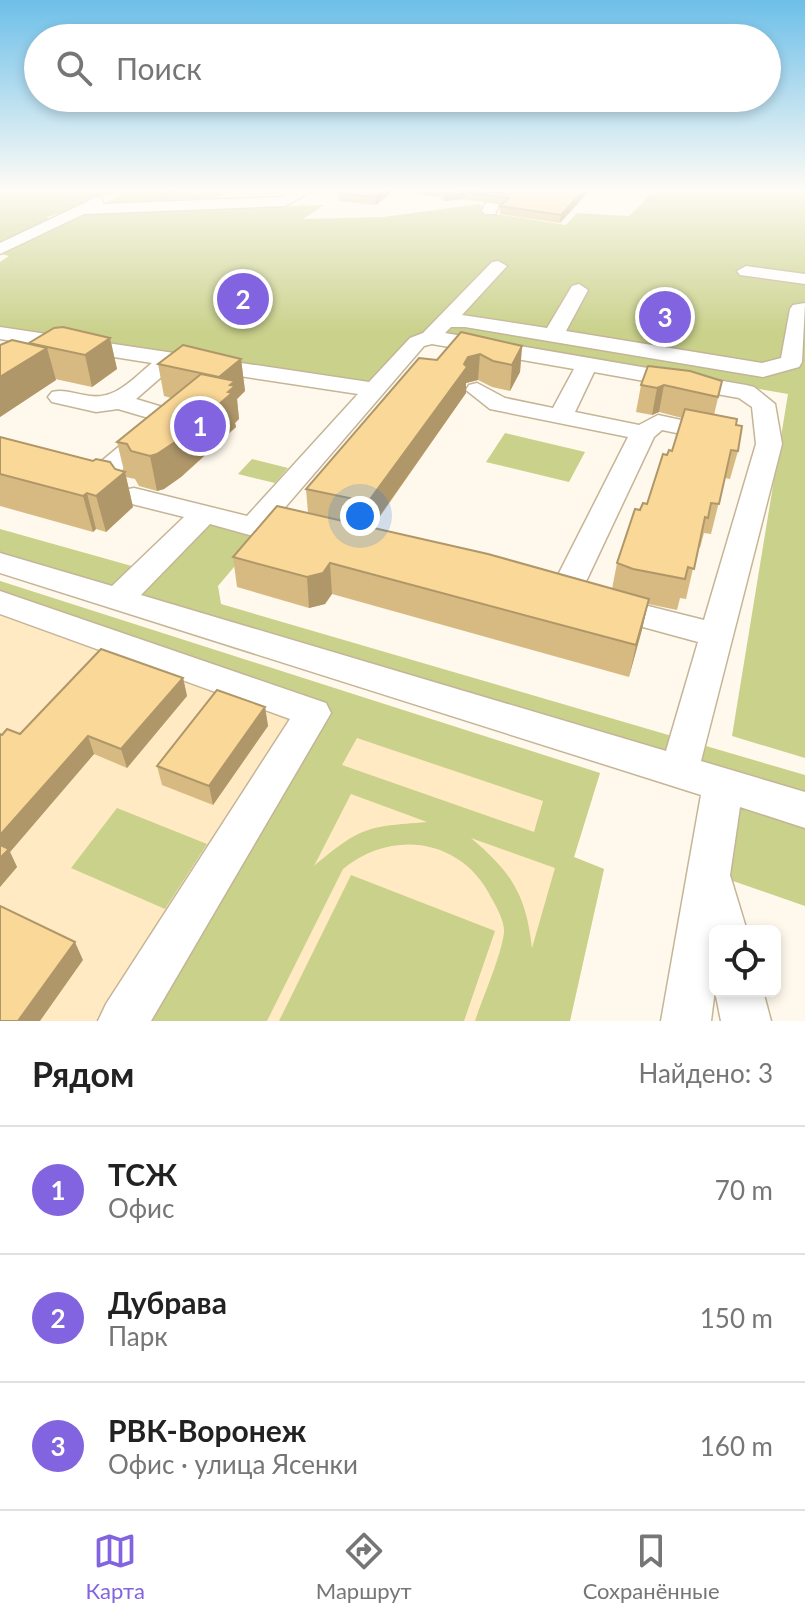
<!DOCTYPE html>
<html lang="ru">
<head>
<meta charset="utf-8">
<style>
	:root { --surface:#fff; --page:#f6f6f6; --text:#222; --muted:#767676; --line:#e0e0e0; --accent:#8264e0 }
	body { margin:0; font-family:Lato,sans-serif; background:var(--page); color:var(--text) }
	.controls { position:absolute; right:24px; bottom:24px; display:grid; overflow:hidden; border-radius:12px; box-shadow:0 4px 12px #0003 }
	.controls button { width:72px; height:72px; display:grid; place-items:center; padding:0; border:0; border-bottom:2px solid var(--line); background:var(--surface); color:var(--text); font:40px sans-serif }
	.you { position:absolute; left:360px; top:516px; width:28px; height:28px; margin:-20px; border:6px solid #fff; border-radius:50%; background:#1a73e8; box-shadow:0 0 0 12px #1a73e833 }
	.badge { display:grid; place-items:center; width:52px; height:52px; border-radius:50%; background:var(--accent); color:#fff; font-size:26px; font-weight:700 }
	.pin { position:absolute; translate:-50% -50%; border:4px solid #fff; box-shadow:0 2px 8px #0006 }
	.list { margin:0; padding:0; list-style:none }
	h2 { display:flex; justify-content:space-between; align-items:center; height:104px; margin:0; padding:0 32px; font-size:34px }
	h2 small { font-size:26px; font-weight:400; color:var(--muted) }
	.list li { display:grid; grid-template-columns:52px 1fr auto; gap:24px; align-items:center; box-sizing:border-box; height:128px; padding:0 32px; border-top:2px solid var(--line) }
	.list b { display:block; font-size:30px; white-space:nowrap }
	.list p { margin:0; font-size:26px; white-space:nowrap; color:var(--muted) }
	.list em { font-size:26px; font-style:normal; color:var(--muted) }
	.icon { flex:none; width:44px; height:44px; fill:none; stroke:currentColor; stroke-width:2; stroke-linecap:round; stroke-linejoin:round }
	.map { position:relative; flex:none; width:805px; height:1021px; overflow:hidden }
	.search { position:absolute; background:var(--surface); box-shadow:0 4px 12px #0003; left:24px; right:24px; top:24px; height:88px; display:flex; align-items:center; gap:20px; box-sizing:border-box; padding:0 28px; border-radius:44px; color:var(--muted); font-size:30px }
	.sheet { height:488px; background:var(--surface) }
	nav { display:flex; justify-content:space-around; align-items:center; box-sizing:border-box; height:112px; border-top:2px solid var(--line); background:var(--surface); font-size:22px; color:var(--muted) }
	nav a { display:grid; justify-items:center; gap:4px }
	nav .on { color:var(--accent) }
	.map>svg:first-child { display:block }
</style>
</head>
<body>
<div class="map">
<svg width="805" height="1021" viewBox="0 0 805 1021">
	<rect width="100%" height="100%" fill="#fff8ec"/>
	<path fill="#ffeac4" d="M 0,581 L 600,773 L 574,857 L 604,869 L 570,1021 L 0,1021 Z"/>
	<path fill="#c9d18a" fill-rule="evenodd" d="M 6,190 L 117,190 L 83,206 L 47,217 L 49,221 L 0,244 L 0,192 Z
		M 129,190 L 232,190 L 214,200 L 102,205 Z
		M 655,190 L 715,192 L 805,190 L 805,758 L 732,736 L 788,394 L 452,335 L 425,334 L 370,384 L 0,329 L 0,262 L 9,256 L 1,254 L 82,213 L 324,205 L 303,219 L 383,217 L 480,204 L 490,213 L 566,225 L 577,213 L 629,216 Z
		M 505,433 L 585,452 L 569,482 L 486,462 Z
		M 252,459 L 288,468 L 275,483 L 238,474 Z
		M 204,513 L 273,521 L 218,586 L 221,604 L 805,775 L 805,906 L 710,873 L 723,786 L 0,563 L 0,529 L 146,570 Z
		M 0,581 L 600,773 L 574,857 L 604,869 L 570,1021 L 475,1021 C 483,997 501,956 504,933 C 505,922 497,908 492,899 C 463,839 393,828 343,869 L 267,1021 L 138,1021 L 321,720 L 0,592 ZM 357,738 L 543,801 L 534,832 L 342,765 ZM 351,794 L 427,822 C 366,827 362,826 314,866 ZM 471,838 L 555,868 L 532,948 C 526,894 511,872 471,838 Z
		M 117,808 L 207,844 L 165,909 L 71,868 Z
		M 351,875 L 495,931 L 464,1021 L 279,1021 Z"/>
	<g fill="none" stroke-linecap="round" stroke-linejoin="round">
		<g stroke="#c5b597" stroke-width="3">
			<path id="minor" d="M 296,190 L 314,190 L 285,206 L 84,214 L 0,254 L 0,243 L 97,197 L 102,199 L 103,204 L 282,197 Z
				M 502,190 L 518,190 L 499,206 L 495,214 L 485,214 L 482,211 L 487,201 Z
				M 498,261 L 507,266 L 462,315 L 547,328 L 572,286 L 579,284 L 588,290 L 566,331 L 762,363 L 781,358 L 790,309 L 793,305 L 805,303 L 802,362 L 799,367 L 763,377 L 465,327 L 451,327 L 445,333 L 746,385 L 754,387 L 775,404 L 782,444 L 701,761 L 805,792 L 805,828 L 740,807 L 730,875 L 747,931 L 715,931 L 715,989 L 711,1021 L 661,1021 L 701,795 L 0,573 L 0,553 L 112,586 L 184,517 L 124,502 L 120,496 L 124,490 L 134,488 L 247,516 L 358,394 L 174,366 L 136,399 L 179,412 L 182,417 L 104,486 L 86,486 L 82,480 L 86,474 L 152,419 L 118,409 L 96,412 L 52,402 L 48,397 L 52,392 C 63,389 73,393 84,395 C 114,402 130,381 152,363 L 0,339 L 0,327 L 369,382 L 410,338 L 423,333 L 492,262 ZM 432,344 L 574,369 L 553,408 L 505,398 L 477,383 L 469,385 L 466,390 L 490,409 L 628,437 L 557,577 L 544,575 L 533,578 L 528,585 L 533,592 L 566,601 L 577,597 L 582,590 L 654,437 L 662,430 L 686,435 L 695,433 L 698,428 L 695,423 L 658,415 L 639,425 L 575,412 L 594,372 L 739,398 L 752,407 L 756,444 L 704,620 L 632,602 L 621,605 L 616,613 L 621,621 L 698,642 L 666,751 L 141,595 L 210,524 L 253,536 L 263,533 L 424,346 Z
				M 746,266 L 805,274 L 805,284 L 740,275 L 737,271 Z
				M 0,591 L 326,703 L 331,713 L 151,1021 L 98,1021 L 106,1004 L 290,719 L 0,614 Z
				M 715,991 L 763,991 L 771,1021 L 721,1021 Z"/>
		</g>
		<use href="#minor" fill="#fff" fill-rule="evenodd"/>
	</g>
	<path fill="#d7ba82" d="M 129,190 L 175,190 L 165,195 Z
		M 343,190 L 451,190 L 503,193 L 508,190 L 590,190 L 560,223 L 500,214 L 500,206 L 502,205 L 464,199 L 444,201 L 439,197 L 394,190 L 376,205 L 339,201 L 339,193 Z
		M 110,338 L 117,369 L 92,387 L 55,379 L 56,380 L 0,417 L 0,345 L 29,344 Z
		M 522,346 L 520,372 L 510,391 L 492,387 L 478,380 L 466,383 L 466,393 L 372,528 L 612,589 L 617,563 L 640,510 L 647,504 L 667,455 L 672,451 L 682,418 L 659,412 L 652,415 L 636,412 L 641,385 L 722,381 L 714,415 L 736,425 L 738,451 L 730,479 L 725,478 L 711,534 L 704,533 L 700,548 L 698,547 L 686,599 L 680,598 L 677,610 L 648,604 L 629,677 L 332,594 L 325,604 L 309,608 L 237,587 L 233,557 L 308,513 L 306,489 L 437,360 Z
		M 241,359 L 245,391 L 237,399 L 239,419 L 235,423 L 236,427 L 181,477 L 164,489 L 157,491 L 139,486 L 135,479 L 126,477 L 133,507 L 106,532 L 96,529 L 93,532 L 0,506 L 0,437 L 124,471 L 117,442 L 171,398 L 164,396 L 158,364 Z
		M 183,678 L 187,696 L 127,768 L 94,754 L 10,852 L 17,867 L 0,887 L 0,734 L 20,734 Z
		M 265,707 L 268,726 L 213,805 L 162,785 L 157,766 Z"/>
	<path fill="#af976a" d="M 164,190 L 175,190 L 165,195 Z
		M 385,190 L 394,190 L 376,205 L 375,197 Z
		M 584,190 L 590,190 L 560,223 L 561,215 Z
		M 464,192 L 464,199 L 444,201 L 444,194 Z
		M 110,338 L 117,369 L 92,387 L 85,355 Z
		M 522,346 L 520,372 L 510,391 L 512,365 Z
		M 47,348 L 56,380 L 0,417 L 0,377 Z
		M 480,354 L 478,380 L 466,383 L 466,393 L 369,531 L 368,502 L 468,357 Z
		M 241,359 L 245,391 L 237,399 L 239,419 L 235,423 L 236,427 L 181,477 L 164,489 L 157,491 L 150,456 L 219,377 Z
		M 664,385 L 659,412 L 652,415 L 657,388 Z
		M 125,472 L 133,507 L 106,532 L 96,496 Z
		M 87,493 L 96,529 L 93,532 L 83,496 Z
		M 330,563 L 332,594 L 325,604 L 309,608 L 307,577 Z
		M 649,599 L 642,630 L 629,677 L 636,645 Z
		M 183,678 L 187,696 L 127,768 L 121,749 Z
		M 265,707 L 268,726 L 213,805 L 209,786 Z
		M 88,736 L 94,754 L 10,852 L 17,867 L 0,887 L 0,835 Z
		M 75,942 L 83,960 L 40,1021 L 18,1021 Z"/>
	<path fill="#fad897" stroke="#af976a" stroke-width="2" d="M 343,190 L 385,190 L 375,197 L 339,193 Z
		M 440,190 L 503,193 L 508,190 L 584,190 L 561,215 L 500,206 L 509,198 L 464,192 L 444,194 Z
		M 63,327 L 110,338 L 85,355 L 29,343 L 54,328 Z
		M 461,332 L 522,346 L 512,365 L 493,361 L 480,354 L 468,357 L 464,364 L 467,367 L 368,502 L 306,489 L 419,358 L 437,360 Z
		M 12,340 L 47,348 L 0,377 L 0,345 Z
		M 183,345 L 241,359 L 219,377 L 158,364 Z
		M 648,366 L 690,371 L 722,381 L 718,397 L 664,385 L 657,388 L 641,385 Z
		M 201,374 L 235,381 L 230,385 L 235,386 L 228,392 L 232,393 L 175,442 L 157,454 L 150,456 L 131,451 L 127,444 L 117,442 Z
		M 685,409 L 737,419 L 736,425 L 742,426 L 738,451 L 731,450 L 719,504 L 711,503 L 708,518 L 705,517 L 694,569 L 688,567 L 685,579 L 633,569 L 617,563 L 635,509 L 640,510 L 643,503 L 647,504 L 663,454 L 667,455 L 669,450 L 672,451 Z
		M 0,437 L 93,461 L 96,459 L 110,462 L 115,469 L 125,472 L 96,496 L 87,493 L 83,496 L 0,474 Z
		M 277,506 L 488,554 L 649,599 L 636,645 L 330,563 L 323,573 L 307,577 L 233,557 Z
		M 101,649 L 183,678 L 121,749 L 88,736 L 0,835 L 0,734 L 2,735 L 7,729 L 20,734 Z
		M 217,690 L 265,707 L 209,786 L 157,766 Z
		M 0,845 L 9,849 L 0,858 Z
		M 0,906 L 75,942 L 18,1021 L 0,1021 Z"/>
	<linearGradient id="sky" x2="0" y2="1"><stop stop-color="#6dbfe9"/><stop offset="0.57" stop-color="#fffcf6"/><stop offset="1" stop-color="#fffcf6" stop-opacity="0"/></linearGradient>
	<rect width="805" height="333" fill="url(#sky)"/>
</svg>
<div class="controls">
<button><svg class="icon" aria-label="locate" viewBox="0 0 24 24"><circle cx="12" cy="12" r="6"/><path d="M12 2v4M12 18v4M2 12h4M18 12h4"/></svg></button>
</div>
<div class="you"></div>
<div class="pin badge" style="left:200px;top:426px">1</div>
<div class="pin badge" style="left:243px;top:299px">2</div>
<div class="pin badge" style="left:665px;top:317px">3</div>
<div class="search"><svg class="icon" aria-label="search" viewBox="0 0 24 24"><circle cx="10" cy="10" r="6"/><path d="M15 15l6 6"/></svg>Поиск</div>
</div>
<section class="sheet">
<h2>Рядом<small>Найдено: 3</small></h2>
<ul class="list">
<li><span class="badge">1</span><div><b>ТСЖ</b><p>Офис</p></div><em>70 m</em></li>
<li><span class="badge">2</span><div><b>Дубрава</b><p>Парк</p></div><em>150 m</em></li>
<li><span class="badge">3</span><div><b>РВК-Воронеж</b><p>Офис · улица Ясенки</p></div><em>160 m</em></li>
</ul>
</section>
<nav>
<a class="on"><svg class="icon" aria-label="map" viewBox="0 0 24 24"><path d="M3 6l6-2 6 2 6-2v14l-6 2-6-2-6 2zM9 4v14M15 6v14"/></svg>Карта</a>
<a><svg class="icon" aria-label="directions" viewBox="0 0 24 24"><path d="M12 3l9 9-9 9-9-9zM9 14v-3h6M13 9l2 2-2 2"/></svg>Маршрут</a>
<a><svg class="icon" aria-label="saved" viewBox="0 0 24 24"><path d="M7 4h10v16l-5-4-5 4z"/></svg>Сохранённые</a>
</nav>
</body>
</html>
